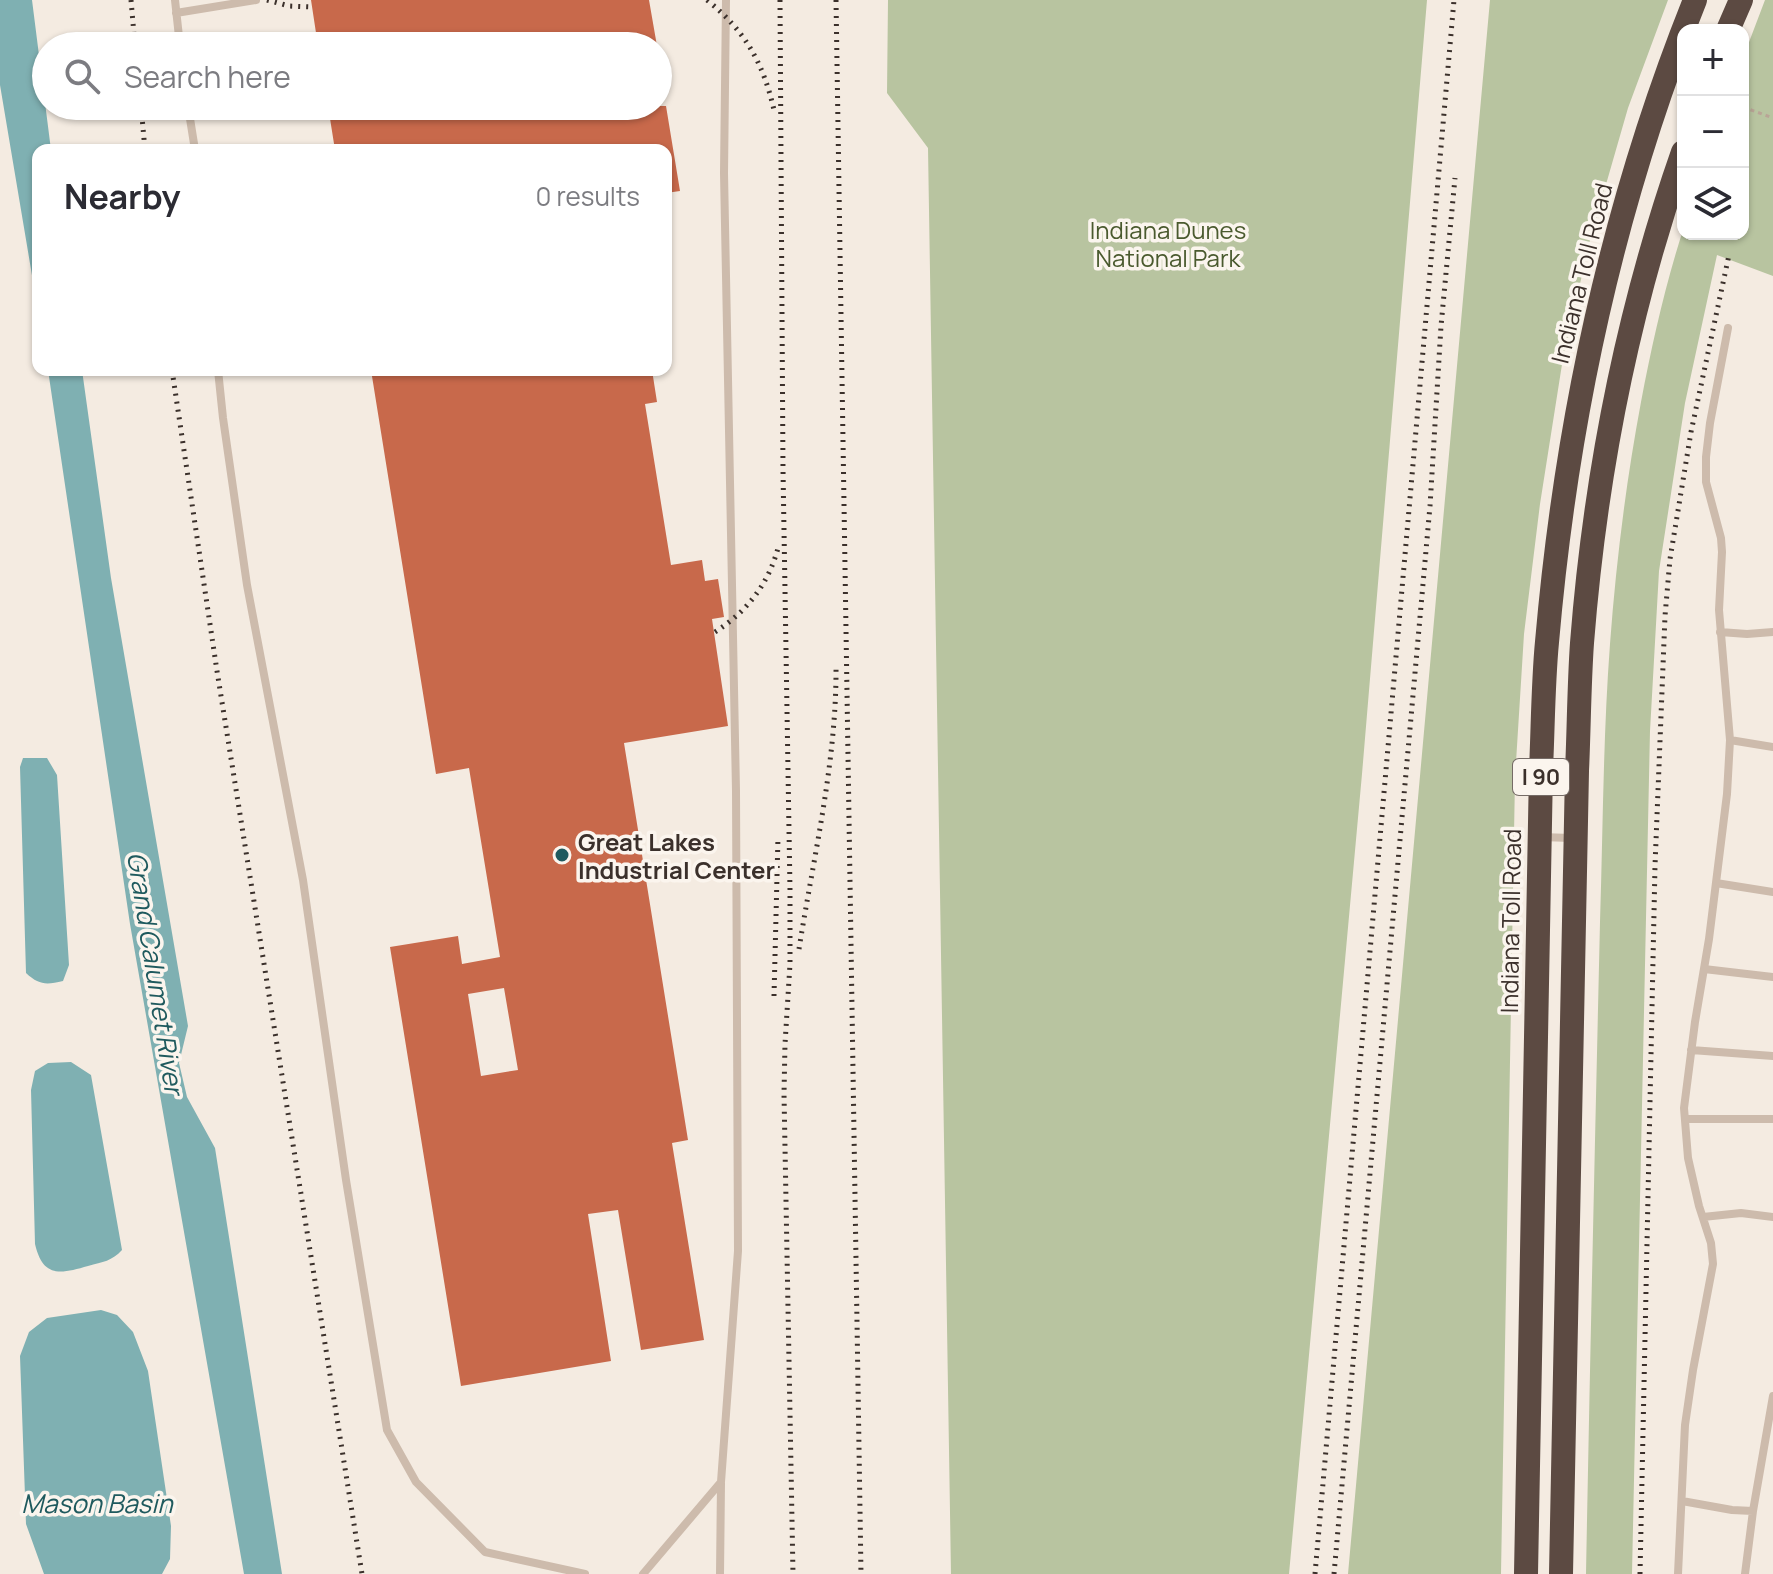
<!DOCTYPE html>
<html lang="en">
<head>
<meta charset="utf-8">
<style>
	:root { --surface:#fff; --page:#f7f7f7; --text:#2b2b33; --muted:#7c7c81; --line:#e1e1e2 }
	body { margin:0; font-family:Manrope,sans-serif; background:var(--page); color:var(--text) }
	.controls { position:absolute; right:24px; top:24px; display:grid; overflow:hidden; border-radius:16px; box-shadow:0 2px 6px #0004 }
	.controls button { width:72px; height:72px; display:grid; place-items:center; padding:0; border:0; border-bottom:2px solid var(--line); background:var(--surface); color:var(--text); font:40px sans-serif }
	.list { margin:0; padding:0; list-style:none }
	h2 { display:flex; justify-content:space-between; align-items:center; height:104px; margin:0; padding:0 32px; font-size:34px }
	h2 small { font-size:26px; font-weight:400; color:var(--muted) }
	.icon { flex:none; width:44px; height:44px; fill:none; stroke:currentColor; stroke-width:2; stroke-linecap:round; stroke-linejoin:round }
	.map { position:relative; flex:none; width:1773px; height:1574px; overflow:hidden }
	.search { position:absolute; background:var(--surface); box-shadow:0 2px 6px #0004; left:32px; top:32px; width:640px; height:88px; display:flex; align-items:center; gap:20px; box-sizing:border-box; padding:0 28px; border-radius:44px; color:var(--muted); font-size:30px }
	.panel { position:absolute; background:var(--surface); box-shadow:0 2px 6px #0004; left:32px; top:144px; width:640px; height:232px; border-radius:16px }
	.map>svg:first-child { display:block }
</style>
</head>
<body>
<div class="map">
<svg width="1773" height="1574" viewBox="0 0 1773 1574">
	<rect width="100%" height="100%" fill="#f4ebe1"/>
	<path fill="#b8c4a0" d="M 888,0 L 1427,0 L 1362,774 L 1289,1574 L 951,1574 L 928,148 L 887,93 Z
		M 1490,0 L 1668,0 L 1628,108 L 1590,240 L 1563,358 L 1540,504 L 1524,634 L 1515,778 L 1501,1574 L 1348,1574 Z
		M 1765,0 L 1773,0 L 1773,276 L 1717,255 L 1685,403 L 1659,571 L 1650,731 L 1632,1574 L 1586,1574 C 1590,1357 1595,1140 1600,922 C 1603,830 1603,737 1610,644 C 1616,563 1626,482 1641,402 C 1652,344 1665,286 1683,230 L 1683,234 L 1743,234 L 1743,58 Z"/>
	<path fill="#7fb0b2" d="M 0,0 L 32,0 L 51,150 L 38,150 L 38,311 L 0,85 Z
		M 48,370 L 82,370 L 111,578 L 188,1026 L 179,1063 L 187,1097 L 215,1148 L 282,1574 L 244,1574 L 130,924 Z
		M 23,758 L 47,758 L 57,775 L 69,965 L 63,981 C 46,985 39,985 26,973 L 20,767 Z
		M 71,1062 L 91,1075 L 122,1250 C 112,1261 103,1262 88,1266 C 60,1274 43,1278 35,1244 L 31,1090 L 35,1071 L 48,1063 Z
		M 101,1310 L 117,1315 L 133,1332 L 148,1371 L 171,1526 L 170,1559 L 162,1574 L 44,1574 L 26,1524 L 20,1356 L 29,1332 L 47,1318 Z"/>
	<path fill="#c8694b" fill-rule="evenodd" d="M 311,0 L 649,0 L 657,46 L 318,46 Z
		M 328,106 L 666,106 L 680,191 L 666,193 L 667,150 L 335,150 Z
		M 371,370 L 652,370 L 657,402 L 645,404 L 671,565 L 702,560 L 705,581 L 718,579 L 724,617 L 712,619 L 728,726 L 624,743 L 688,1140 L 672,1143 L 704,1340 L 641,1350 L 618,1210 L 588,1214 L 611,1361 L 461,1386 L 390,947 L 458,936 L 462,964 L 500,957 L 469,768 L 436,774 ZM 504,988 L 518,1070 L 481,1076 L 468,994 Z"/>
	<g fill="none" stroke-linecap="round" stroke-linejoin="round">
		<path stroke="#b9a596" stroke-width="3" stroke-dasharray="4 4" stroke-linecap="butt" d="M 1743,107 L 1773,118"/>
		<path stroke="#cdbbac" stroke-width="8" d="M 175,0 L 180,46
			M 176,13 L 256,0
			M 188,106 L 195,150
			M 218,370 L 223,418 L 247,585 L 303,880 L 346,1180 L 387,1430 L 416,1482 L 485,1552 L 585,1574
			M 1720,632 L 1747,634 L 1773,632
			M 1730,740 L 1773,747
			M 1541,837 L 1571,838
			M 1716,883 L 1773,892
			M 1704,969 L 1773,977
			M 1691,1050 L 1773,1056
			M 1685,1119 L 1773,1119
			M 1703,1217 L 1741,1213 L 1773,1217
			M 1682,1501 L 1732,1510 L 1753,1511
			M 643,1574 L 721,1482 L 738,1251 L 736,791 L 724,173 L 726,0
			M 720,1574 L 721,1483
			M 1678,1574 L 1685,1425 L 1693,1370 L 1713,1264 L 1711,1243 L 1699,1206 L 1688,1158 L 1684,1108 L 1695,1022 L 1709,939 L 1727,794 L 1730,740 L 1719,610 L 1722,552 L 1721,538 L 1706,482 L 1706,457 L 1710,423 L 1728,328
			M 1745,1574 L 1753,1511 L 1773,1396"/>
		<path stroke="#5c4a42" stroke-width="24" d="M 1728,30 L 1741,0
			M 1526,1574 L 1541,769 C 1543,727 1543,684 1547,642 C 1566,423 1613,204 1695,0
			M 1561,1574 L 1577,771 C 1579,728 1579,686 1582,643 C 1595,477 1628,309 1683,152"/>
		<path stroke="#3b302b" stroke-width="5" stroke-dasharray="2 6" stroke-linecap="butt" d="M 131,0 L 135,46
			M 267,0 L 289,6 L 312,7
			M 707,0 C 745,31 763,62 774,110
			M 780,0 L 783,470 L 790,890 L 790,964 L 785,1044 L 784,1094 L 793,1574
			M 836,0 L 861,1574
			M 141,106 L 145,150
			M 172,370 L 217,671 L 362,1574
			M 715,632 C 748,611 770,582 779,544
			M 799,949 C 814,854 837,760 836,664
			M 774,996 L 778,837
			M 1315,1574 L 1454,0
			M 1334,1574 L 1430,506 L 1441,326 L 1455,178
			M 1640,1574 L 1655,866 L 1665,616 L 1670,559 L 1691,432 L 1729,255"/>
	</g>
	<circle fill="#1f5a5e" stroke="#fbf5ee" stroke-width="3" cx="562" cy="855" r="8"/>
	<g text-anchor="middle" dominant-baseline="central" stroke-width="7" stroke-linejoin="round" paint-order="stroke">
		<rect fill="#fbf5ee" stroke="#756b66" stroke-width="2" x="1513" y="759" width="56" height="36" rx="6"/>
		<g font-size="22" font-weight="bold" fill="#3b302b">
			<text x="1541" y="777">I 90</text>
		</g>
		<g font-size="24" fill="#4a5a2e" stroke="#fbf5ee">
			<text x="1168" y="229">Indiana Dunes<tspan x="1168" dy="28">National Park</tspan></text>
		</g>
		<g font-size="24" fill="#3b302b" stroke="#fbf5ee">
			<text transform="translate(1581 273) rotate(-76)">Indiana Toll Road</text>
			<text transform="translate(1510 921) rotate(-89)">Indiana Toll Road</text>
		</g>
		<g font-size="24" font-weight="bold" fill="#3b302b" stroke="#fbf5ee" text-anchor="start">
			<text x="578" y="841">Great Lakes<tspan x="578" dy="28">Industrial Center</tspan></text>
		</g>
		<g font-size="26" font-style="italic" fill="#1f5a5e" stroke="#fbf5ee">
			<text transform="translate(156 973) rotate(81)">Grand Calumet River</text>
			<text x="97" y="1503">Mason Basin</text>
		</g>
	</g>
</svg>
<div class="controls">
<button>+</button>
<button>−</button>
<button><svg class="icon" aria-label="layers" viewBox="0 0 24 24"><path d="M12 4l9 5-9 5-9-5zM3 14l9 5 9-5"/></svg></button>
</div>
<div class="search"><svg class="icon" aria-label="search" viewBox="0 0 24 24"><circle cx="10" cy="10" r="6"/><path d="M15 15l6 6"/></svg>Search here</div>
<section class="panel">
<h2>Nearby<small>0 results</small></h2>
<ul class="list">
</ul>
</section>
</div>
</body>
</html>
